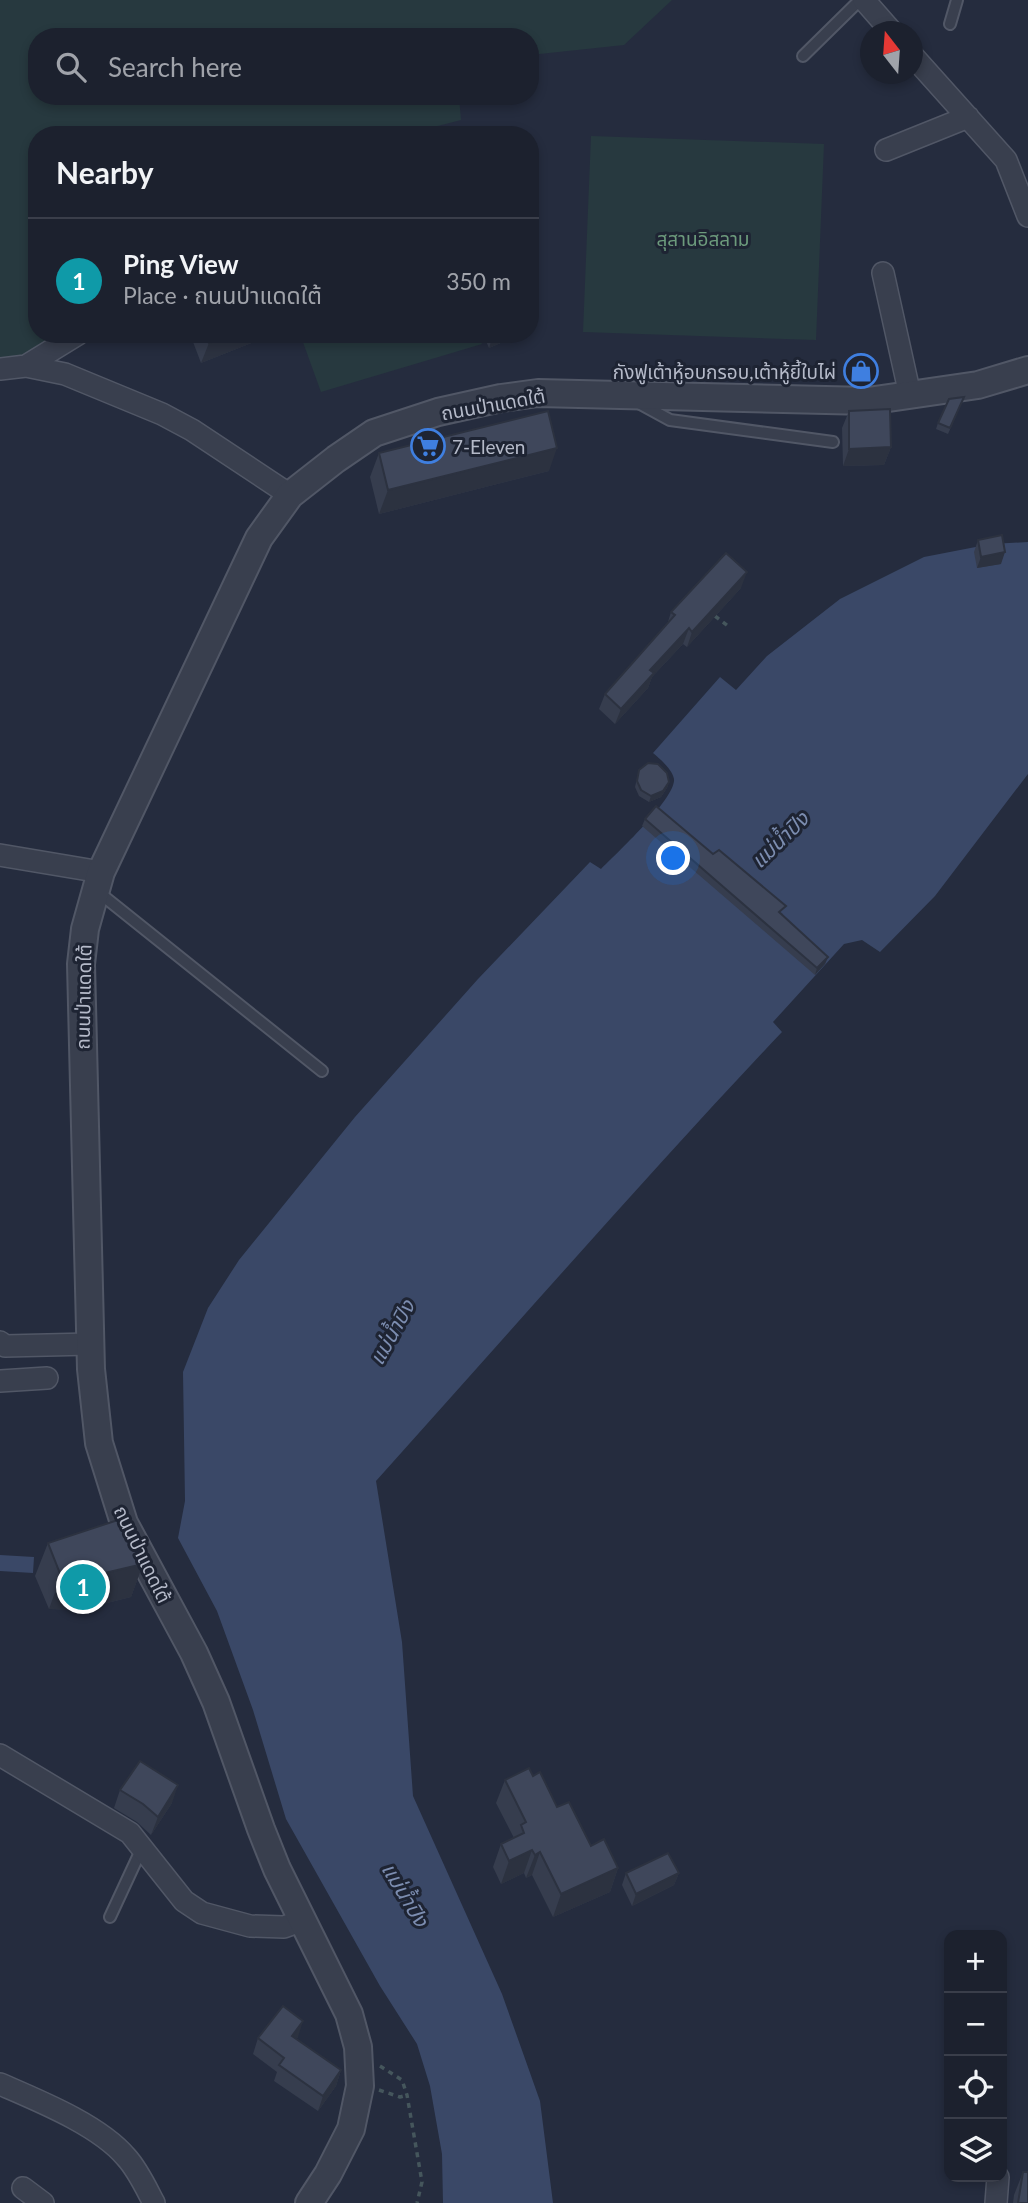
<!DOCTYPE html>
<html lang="en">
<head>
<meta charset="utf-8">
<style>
	:root { --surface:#1c212e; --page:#252936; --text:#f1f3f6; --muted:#a0a3aa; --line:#3a3e4a; --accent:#8ca8f6 }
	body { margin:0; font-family:Lato,"Noto Sans Thai",sans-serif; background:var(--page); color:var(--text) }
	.controls { position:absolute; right:21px; bottom:21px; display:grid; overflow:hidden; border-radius:14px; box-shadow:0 4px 10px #0003 }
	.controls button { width:63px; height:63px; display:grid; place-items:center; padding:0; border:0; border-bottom:2px solid var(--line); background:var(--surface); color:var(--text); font:35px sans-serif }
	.compass { position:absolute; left:860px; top:21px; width:63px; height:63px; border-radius:50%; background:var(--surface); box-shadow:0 4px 10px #0003; rotate:343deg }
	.you { position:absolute; left:674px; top:859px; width:24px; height:24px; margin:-18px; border:5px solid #fff; border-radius:50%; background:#1a73e8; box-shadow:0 0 0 10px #1a73e833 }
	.badge { display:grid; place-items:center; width:46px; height:46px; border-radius:50%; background:var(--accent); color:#fff; font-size:23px; font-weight:700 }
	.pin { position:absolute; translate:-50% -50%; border:4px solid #fff; box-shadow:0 2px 7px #0006 }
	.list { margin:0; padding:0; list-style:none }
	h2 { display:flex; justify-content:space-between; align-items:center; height:91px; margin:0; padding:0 28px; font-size:30px }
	h2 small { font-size:23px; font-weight:400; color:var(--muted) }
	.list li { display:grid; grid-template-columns:46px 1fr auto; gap:21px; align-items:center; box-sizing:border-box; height:126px; padding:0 28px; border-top:2px solid var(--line) }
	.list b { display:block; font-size:26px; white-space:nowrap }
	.list p { margin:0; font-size:23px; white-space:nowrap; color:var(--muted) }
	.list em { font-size:23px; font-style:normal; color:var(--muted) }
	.icon { flex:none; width:38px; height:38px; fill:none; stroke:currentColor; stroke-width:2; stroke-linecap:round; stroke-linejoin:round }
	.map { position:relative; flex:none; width:1028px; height:2203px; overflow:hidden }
	.search { position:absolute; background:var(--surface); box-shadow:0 4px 10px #0003; left:28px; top:28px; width:511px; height:77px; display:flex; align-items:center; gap:18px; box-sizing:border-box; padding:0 24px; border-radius:28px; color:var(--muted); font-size:26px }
	.panel { position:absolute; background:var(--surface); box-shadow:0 4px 10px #0003; left:28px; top:126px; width:511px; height:217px; border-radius:28px }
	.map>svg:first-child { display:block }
</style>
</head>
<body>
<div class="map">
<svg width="1028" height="2203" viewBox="0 0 1028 2203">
	<rect width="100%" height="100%" fill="#252c3e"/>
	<path fill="#27393f" d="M 0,0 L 672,0 L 624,45 L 530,55 L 530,37 L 37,37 L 37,96 L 459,96 L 461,120 L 403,135 L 37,135 L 37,334 L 62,334 L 25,358 L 0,361 Z
		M 591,136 L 824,144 L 816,340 L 583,332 Z
		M 300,334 L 478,334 L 482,344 L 321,392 Z"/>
	<path fill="#3a4867" d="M 1028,542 L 1028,774 L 935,896 L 880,952 L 862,940 L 844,944 L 773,1022 L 782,1032 C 644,1178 511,1331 376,1481 L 402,1642 L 413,1796 L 502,1994 L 540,2101 L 553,2203 L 443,2203 L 442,2154 L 430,2086 L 417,2044 L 380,1986 L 286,1819 L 253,1710 L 217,1611 L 178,1538 L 185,1501 L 183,1372 L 208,1308 L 239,1260 L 355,1117 L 478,979 L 590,862 L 601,869 C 616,854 676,798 674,779 C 672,769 660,759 653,753 L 720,677 L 736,690 L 767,656 L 840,599 L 924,557 L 991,544 Z
		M 0,1555 L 34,1557 L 33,1573 L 0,1571 Z"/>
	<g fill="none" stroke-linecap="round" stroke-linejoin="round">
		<g stroke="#515766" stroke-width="14">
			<path id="service" d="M 950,24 L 957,0
				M 803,56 L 860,0
				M 637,402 L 670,420 L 833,442
				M 97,891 L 322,1071
				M 110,1917 L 142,1848"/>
		</g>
		<g stroke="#515766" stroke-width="24">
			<path id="minor" d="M 864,0 L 892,32
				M 912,55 L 1006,160 L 1028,216
				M 886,150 L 968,117
				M 883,273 L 910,395
				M 26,366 L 78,334
				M 0,369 L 26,366 L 65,374 L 162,414 L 192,430 L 290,495
				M 0,855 L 101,872
				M 0,1342 L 5,1346 L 90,1344
				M 0,1381 L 47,1378
				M 0,1755 L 130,1833 L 184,1901 L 202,1913 L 250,1926 L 284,1927 L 303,1920
				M 0,2084 C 39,2101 99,2125 126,2157 C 138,2170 146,2188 154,2203
				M 23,2188 L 43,2203
				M 996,2203 L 998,2177"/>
		</g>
		<g stroke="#515766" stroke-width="30">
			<path id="tertiary" d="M 309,2203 L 328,2174 L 351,2129 L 360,2086 L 358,2047 L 349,2014 L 277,1869 L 261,1829 L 216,1702 L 194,1653 L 124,1523 L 99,1443 L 91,1369 L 81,964 L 85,929 L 101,872 L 259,538 L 290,495 L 336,459 L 374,433 L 438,412 L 501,398 L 538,393 L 868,401 L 978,385 L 1028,370"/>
		</g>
		<path stroke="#45565c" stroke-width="3.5" stroke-dasharray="5 5" stroke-linecap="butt" d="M 715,616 L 728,626
			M 380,2066 L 402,2080 L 407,2095 L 422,2182 L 417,2203
			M 379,2090 L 400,2097 L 407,2095"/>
		<use href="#service" stroke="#393f4e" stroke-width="10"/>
		<use href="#minor" stroke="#393f4e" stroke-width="21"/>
		<use href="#tertiary" stroke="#393f4e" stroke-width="26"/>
	</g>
	<path fill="#363d4e" d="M 190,334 L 257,334 L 254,342 L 201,363 Z
		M 483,334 L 505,334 L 505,336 L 503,342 L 489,348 Z
		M 964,397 L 948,434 L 936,429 L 938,423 Z
		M 849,411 L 891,447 L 884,465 L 843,466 L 842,428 Z
		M 379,453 L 549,471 L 379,514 L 370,477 Z
		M 978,540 L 1001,564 L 977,568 L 974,552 Z
		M 741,588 L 687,647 L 683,644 L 652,677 L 648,688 L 615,724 L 599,709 L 605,694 L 667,625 L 671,612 Z
		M 639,770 L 669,782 L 667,788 L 661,797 L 649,802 L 639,796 L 635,787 Z
		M 645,819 L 783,914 L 782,915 L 828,957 L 825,964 L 815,975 L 642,826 Z
		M 48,1543 L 143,1564 L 131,1597 L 79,1610 L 49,1609 L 35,1576 Z
		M 533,1776 L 557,1807 L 591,1846 L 618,1868 L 610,1892 L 553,1917 L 532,1875 L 526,1878 L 524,1873 L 501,1884 L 493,1867 L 501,1844 L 514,1838 L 496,1803 L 505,1780 Z
		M 120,1790 L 172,1803 L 151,1835 L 137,1822 L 114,1808 Z
		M 626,1873 L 679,1873 L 674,1885 L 632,1906 L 622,1885 Z
		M 298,2037 L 296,2039 L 341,2070 L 336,2086 L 318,2111 L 274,2081 L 277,2072 L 253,2054 L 258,2038 Z
		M 1023,2172 L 1028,2203 L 1013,2203 L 1014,2195 Z"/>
	<path fill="#2c3240" d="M 230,334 L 257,334 L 254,342 L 201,363 L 209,343 Z
		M 505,336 L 503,342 L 489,348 L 491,342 Z
		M 891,447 L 884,465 L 843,466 L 849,449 Z
		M 557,448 L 549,471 L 379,514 L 388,490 Z
		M 1005,552 L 1001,564 L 977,568 L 981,557 Z
		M 747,572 L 741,588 L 687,647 L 692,632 Z
		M 689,628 L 683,644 L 652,677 L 648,688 L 615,724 L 621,709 L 650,670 Z
		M 669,782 L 667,788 L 661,797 L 649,802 L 651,796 Z
		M 828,957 L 825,964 L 815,975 L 817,968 Z
		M 143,1564 L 131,1597 L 79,1610 L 49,1609 L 61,1576 Z
		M 178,1785 L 172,1803 L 151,1835 L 158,1817 Z
		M 532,1850 L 524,1873 L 501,1884 L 509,1861 Z
		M 540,1852 L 532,1875 L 526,1878 L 535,1855 Z
		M 618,1868 L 610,1892 L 553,1917 L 561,1894 Z
		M 679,1873 L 674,1885 L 632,1906 L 636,1894 Z
		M 303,2021 L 298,2037 L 286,2052 L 292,2036 Z
		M 341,2070 L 336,2086 L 318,2111 L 323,2096 Z"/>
	<path fill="#3f475b" stroke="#2c3240" stroke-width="2" d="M 205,334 L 230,334 L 209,343 Z
		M 488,334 L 505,334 L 505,336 L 491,342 Z
		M 964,397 L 950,428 L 938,423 L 949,399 Z
		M 890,409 L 891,447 L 849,449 L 849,411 Z
		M 548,411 L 557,448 L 388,490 L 379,453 Z
		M 1002,535 L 1005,552 L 981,557 L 978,540 Z
		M 726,553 L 747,572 L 692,632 L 689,628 L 650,670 L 654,673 L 621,709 L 605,694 L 675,615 L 671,612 Z
		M 648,763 L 658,764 L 667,773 L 669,782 L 663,791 L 651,796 L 641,790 L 637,781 L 639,770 Z
		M 656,806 L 713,854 L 719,850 L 786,906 L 779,912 L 828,957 L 817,968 L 645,819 Z
		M 121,1519 L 143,1564 L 92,1576 L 61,1576 L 48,1543 Z
		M 140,1761 L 178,1785 L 158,1817 L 143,1804 L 120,1790 Z
		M 529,1768 L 533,1776 L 540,1772 L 557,1807 L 569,1802 L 591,1846 L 604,1839 L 618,1868 L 561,1894 L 540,1852 L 535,1855 L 532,1850 L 509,1861 L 501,1844 L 524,1833 L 521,1825 L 526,1822 L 505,1780 Z
		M 668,1853 L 679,1873 L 636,1894 L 626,1873 Z
		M 283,2006 L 303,2021 L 292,2036 L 341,2070 L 323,2096 L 279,2065 L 284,2058 L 258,2038 Z
		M 1023,2172 L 1028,2172 L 1028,2203 L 1018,2203 Z"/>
	<defs>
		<g id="shop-ring" transform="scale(1.75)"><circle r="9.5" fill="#1e2433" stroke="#3f7fe0" stroke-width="1.5"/><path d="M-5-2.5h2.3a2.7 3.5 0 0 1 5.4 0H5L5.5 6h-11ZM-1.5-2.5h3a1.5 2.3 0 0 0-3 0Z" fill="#3f7fe0"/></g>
		<g id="supermarket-ring" transform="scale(1.75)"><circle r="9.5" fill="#1e2433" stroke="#3f7fe0" stroke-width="1.5"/><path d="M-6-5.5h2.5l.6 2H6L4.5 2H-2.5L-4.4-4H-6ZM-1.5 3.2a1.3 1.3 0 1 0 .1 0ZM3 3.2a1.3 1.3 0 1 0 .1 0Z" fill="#3f7fe0"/></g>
	</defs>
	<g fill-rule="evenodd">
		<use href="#shop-ring" x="861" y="371"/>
		<use href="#supermarket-ring" x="428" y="446"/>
	</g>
	<g text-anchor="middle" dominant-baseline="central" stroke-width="6" stroke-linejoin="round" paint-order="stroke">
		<g font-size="19" fill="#6c9a7c" stroke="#1e2433">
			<text x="703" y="238">สุสานอิสลาม</text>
		</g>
		<g font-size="19" fill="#b5bac9" stroke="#1e2433" text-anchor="end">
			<text x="836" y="371">กังฟูเต้าหู้อบกรอบ,เต้าหู้ยี้ใบไผ่</text>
			<text x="452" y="446" text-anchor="start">7-Eleven</text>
		</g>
		<g font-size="19" fill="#b5bac9" stroke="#1e2433">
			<text transform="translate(493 404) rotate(-10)">ถนนป่าแดดใต้</text>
			<text transform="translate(83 997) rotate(-89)">ถนนป่าแดดใต้</text>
			<text transform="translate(143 1554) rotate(64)">ถนนป่าแดดใต้</text>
		</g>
		<g font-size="21" font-style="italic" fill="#7c8db0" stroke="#1e2433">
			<text transform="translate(779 839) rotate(-44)">แม่น้ำปิง</text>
			<text transform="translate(391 1332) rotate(-61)">แม่น้ำปิง</text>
			<text transform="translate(406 1894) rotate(59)">แม่น้ำปิง</text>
		</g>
	</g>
</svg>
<div class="controls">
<button>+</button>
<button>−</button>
<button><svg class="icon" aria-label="locate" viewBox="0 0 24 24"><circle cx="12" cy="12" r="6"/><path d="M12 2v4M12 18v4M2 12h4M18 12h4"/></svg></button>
<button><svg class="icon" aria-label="layers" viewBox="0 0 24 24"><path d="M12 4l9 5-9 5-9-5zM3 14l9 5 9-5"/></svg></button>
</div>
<svg class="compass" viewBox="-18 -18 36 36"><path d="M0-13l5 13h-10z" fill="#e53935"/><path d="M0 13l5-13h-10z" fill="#a0a3aa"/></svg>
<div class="you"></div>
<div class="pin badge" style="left:83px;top:1587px;background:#0f9aa8">1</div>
<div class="search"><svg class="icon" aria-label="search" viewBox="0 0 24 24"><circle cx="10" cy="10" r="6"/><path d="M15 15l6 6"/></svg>Search here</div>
<section class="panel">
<h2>Nearby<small></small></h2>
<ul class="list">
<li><span class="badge" style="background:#0f9aa8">1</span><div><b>Ping View</b><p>Place · ถนนป่าแดดใต้</p></div><em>350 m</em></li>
</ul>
</section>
</div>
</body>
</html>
